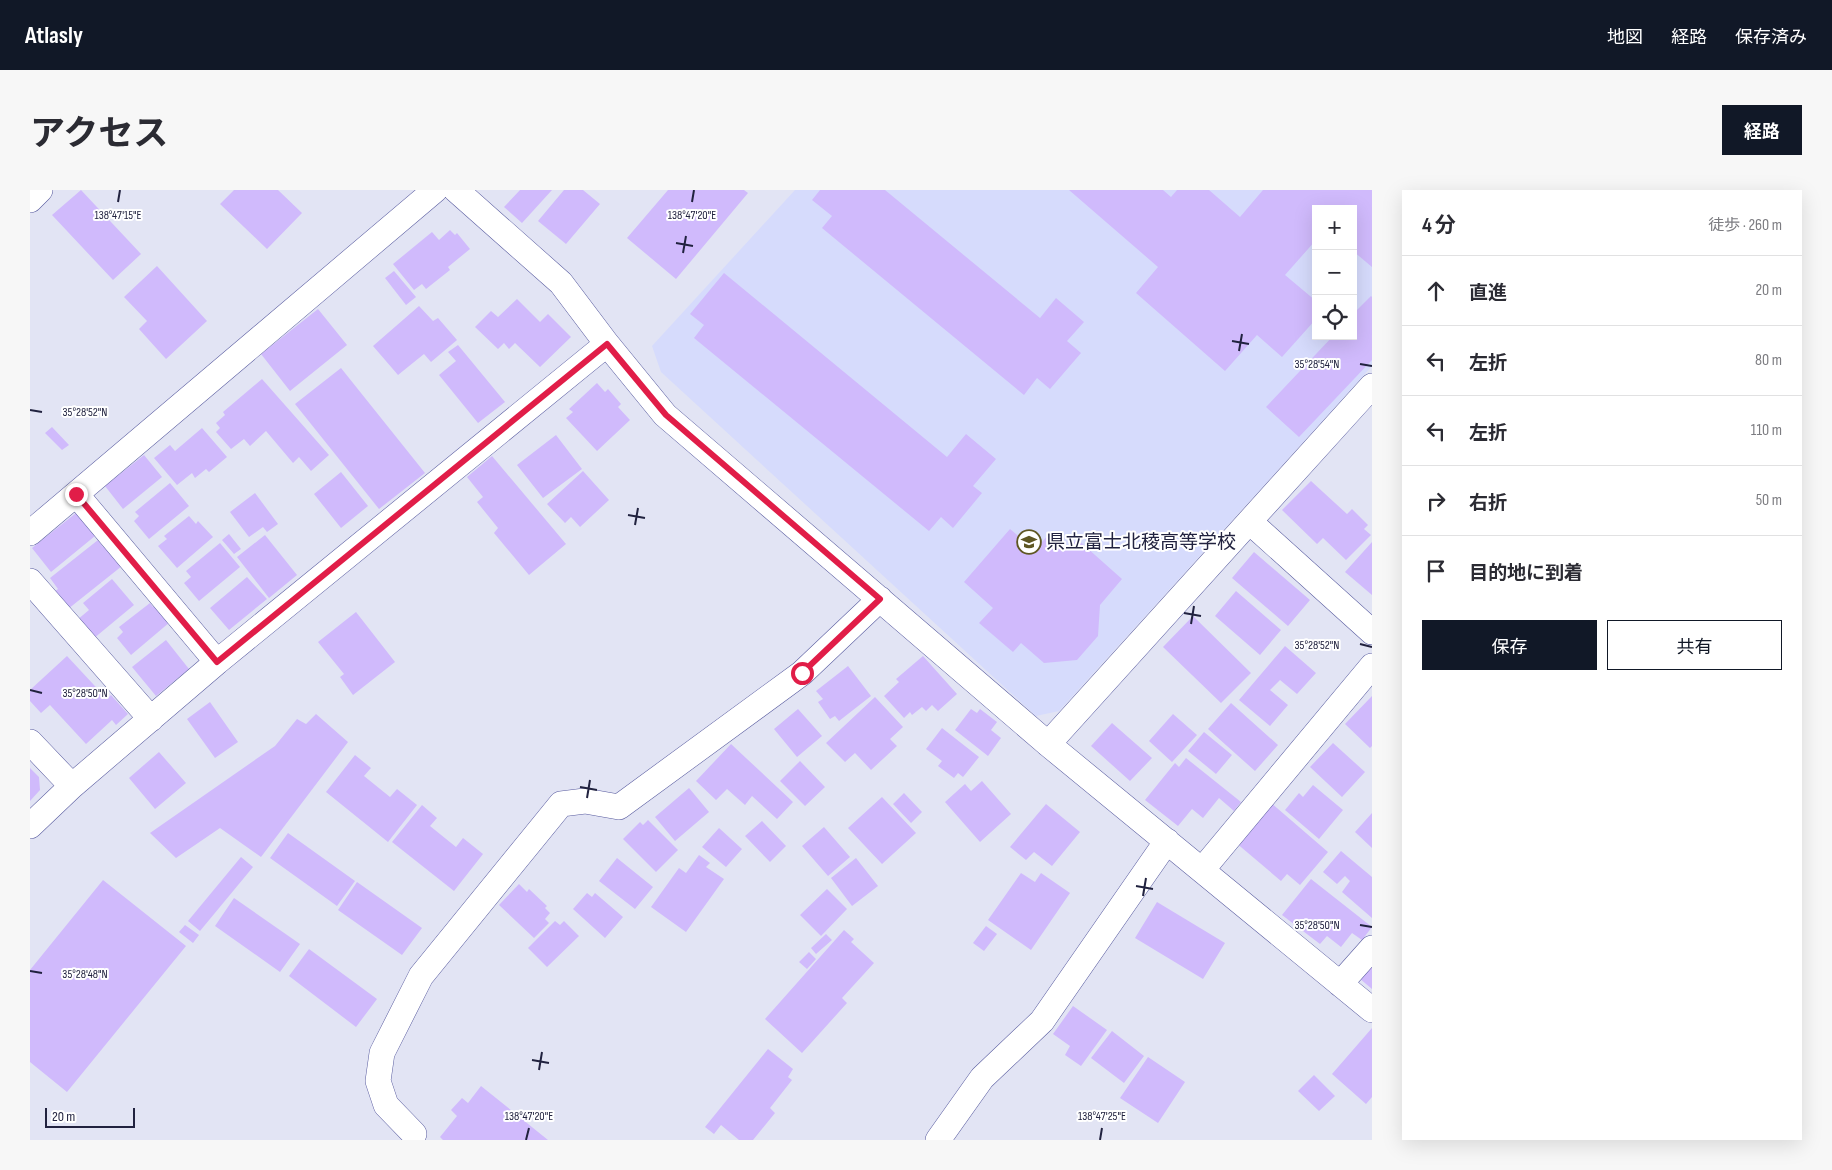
<!DOCTYPE html>
<html lang="ja">
<head>
<meta charset="utf-8">
<style>
	:root { --surface:#fff; --page:#f7f7f7; --text:#2b2b33; --muted:#7c7c81; --line:#e1e1e2; --accent:#111827 }
	body { margin:0; font-family:"Sofia Sans Condensed","Noto Sans JP",sans-serif; background:var(--page); color:var(--text) }
	.controls { position:absolute; right:15px; top:15px; display:grid; overflow:hidden; border-radius:0px; box-shadow:0 5px 20px #0002 }
	.controls button { width:45px; height:45px; display:grid; place-items:center; padding:0; border:0; border-bottom:1px solid var(--line); background:var(--surface); color:var(--text); font:25px sans-serif }
	.scale { position:absolute; left:15px; bottom:12px; width:90px; box-sizing:border-box; padding-left:5px; border:2px solid #21223f; border-top:0; font-size:14px; line-height:18px; white-space:nowrap; color:#21223f; -webkit-text-stroke:4px #fff; paint-order:stroke }
	.stop { position:absolute; width:15px; height:15px; margin:-11px; border:4px solid #e11d48; border-radius:50%; background:#fff }
	.stop.end { background:#e11d48; border-color:#fff; box-shadow:0 1px 5px #0008 }
	.list { margin:0; padding:0; list-style:none }
	h2 { display:flex; justify-content:space-between; align-items:center; height:65px; margin:0; padding:0 20px; font-size:21px }
	h2 small { font-size:16px; font-weight:400; color:var(--muted) }
	.list li { display:grid; grid-template-columns:32px 1fr auto; gap:15px; align-items:center; box-sizing:border-box; height:70px; padding:0 20px; border-top:1px solid var(--line) }
	.list b { display:block; font-size:19px; white-space:nowrap }
	.list em { font-size:16px; font-style:normal; color:var(--muted) }
	.actions { display:flex; gap:10px; padding:15px 20px }
	.actions a { flex:1; padding:11px 0; border:1px solid var(--accent); border-radius:0px; text-align:center; font-size:18px; color:var(--accent) }
	.actions .main { background:var(--accent); color:#fff }
	.icon { flex:none; width:28px; height:28px; fill:none; stroke:currentColor; stroke-width:2; stroke-linecap:round; stroke-linejoin:round }
	.map { position:relative; flex:none; width:1342px; height:950px; overflow:hidden; border-radius:0px }
	header { display:flex; align-items:center; gap:30px; box-sizing:border-box; height:70px; padding:0 25px; background:var(--accent); color:#fff }
	header strong { font-size:24px }
	nav { display:flex; gap:28px; margin-inline-start:auto; font-size:18px }
	.intro { display:flex; align-items:center; justify-content:space-between; box-sizing:border-box; height:120px; padding:0 30px }
	h1 { margin:0; font-size:35px }
	.button { padding:12px 22px; border-radius:0px; background:var(--accent); color:#fff; font-size:18px; font-weight:700 }
	main { display:flex; gap:30px; padding:0 30px }
	aside { flex:1; background:var(--surface); border-radius:0px; box-shadow:0 5px 20px #0002 }
	.map>svg:first-child { display:block }
</style>
</head>
<body>
<header>
<strong>Atlasly</strong>
<nav><a>地図</a><a>経路</a><a>保存済み</a></nav>
</header>
<div class="intro"><h1>アクセス</h1><a class="button">経路</a></div>
<main>
<div class="map">
<svg width="1342" height="950" viewBox="0 0 1342 950">
	<rect width="100%" height="100%" fill="#e2e4f4"/>
	<path fill="#d6dbfc" fill-rule="evenodd" d="M 765,0 L 1342,0 L 1342,176 L 1029,521 L 1006,526 L 631,182 L 622,156 ZM 1286,19 L 1323,19 L 1323,146 L 1286,146 Z"/>
	<path fill="#d0bafc" d="M 51,0 L 111,64 L 83,90 L 22,25 Z
		M 204,0 L 248,0 L 272,23 L 237,59 L 190,14 Z
		M 490,0 L 522,0 L 492,33 L 474,17 Z
		M 534,0 L 553,0 L 570,14 L 536,54 L 508,31 Z
		M 638,0 L 714,0 L 718,3 L 646,89 L 597,48 Z
		M 790,0 L 855,0 L 1010,128 L 1026,108 L 1054,132 L 1037,151 L 1051,163 L 1020,199 L 1007,188 L 994,205 L 792,38 L 802,26 L 782,10 Z
		M 1039,0 L 1133,0 L 1141,7 L 1147,0 L 1179,0 L 1210,27 L 1233,0 L 1342,0 L 1342,77 L 1323,61 L 1323,19 L 1286,19 L 1286,50 L 1255,85 L 1286,111 L 1286,129 L 1252,167 L 1227,145 L 1195,181 L 1106,103 L 1128,77 Z
		M 420,40 L 425,45 L 427,43 L 440,59 L 418,77 L 420,80 L 396,99 L 392,94 L 384,100 L 363,74 L 402,42 L 409,50 Z
		M 127,76 L 177,131 L 136,169 L 109,139 L 117,131 L 94,107 Z
		M 364,81 L 386,107 L 376,115 L 355,88 Z
		M 694,83 L 917,267 L 936,244 L 966,269 L 943,296 L 952,303 L 923,338 L 911,327 L 899,341 L 664,148 L 674,135 L 660,124 Z
		M 1341,106 L 1342,107 L 1342,170 L 1269,247 L 1236,217 L 1303,146 L 1323,146 L 1323,124 Z
		M 487,109 L 510,132 L 518,124 L 541,147 L 510,177 L 485,153 L 479,159 L 474,153 L 468,159 L 445,137 L 461,121 L 468,127 Z
		M 389,116 L 403,131 L 408,128 L 427,150 L 401,172 L 394,164 L 368,185 L 343,156 Z
		M 288,119 L 317,155 L 260,201 L 231,164 Z
		M 428,155 L 475,212 L 448,233 L 409,185 L 426,171 L 418,162 Z
		M 311,178 L 395,283 L 349,319 L 265,214 Z
		M 232,189 L 299,265 L 281,281 L 269,267 L 263,273 L 236,241 L 220,256 L 214,249 L 201,259 L 186,242 L 190,238 L 186,233 L 195,225 L 193,222 Z
		M 567,193 L 575,202 L 578,199 L 591,214 L 588,217 L 600,230 L 567,261 L 536,228 L 543,222 L 539,219 Z
		M 22,237 L 39,255 L 32,260 L 15,243 Z
		M 172,238 L 197,267 L 179,282 L 176,279 L 165,288 L 162,283 L 147,295 L 124,268 L 140,255 L 145,261 Z
		M 526,245 L 552,279 L 513,308 L 487,275 Z
		M 114,265 L 132,287 L 93,319 L 75,296 Z
		M 462,266 L 536,354 L 499,385 L 464,343 L 468,338 L 447,312 L 453,307 L 437,287 Z
		M 553,281 L 579,310 L 550,337 L 541,327 L 535,333 L 517,314 Z
		M 311,282 L 338,316 L 311,338 L 284,304 Z
		M 1281,291 L 1317,324 L 1322,319 L 1338,335 L 1334,339 L 1341,345 L 1316,370 L 1293,348 L 1287,354 L 1252,320 Z
		M 140,293 L 159,316 L 119,349 L 104,331 L 109,326 L 105,322 Z
		M 225,303 L 248,334 L 237,342 L 233,337 L 219,347 L 200,322 Z
		M 46,323 L 65,346 L 21,382 L 2,358 Z
		M 159,326 L 166,334 L 168,331 L 183,347 L 147,378 L 128,356 L 137,349 L 134,346 Z
		M 980,339 L 1005,360 L 1019,344 L 1038,360 L 1047,349 L 1092,389 L 1070,415 L 1068,446 L 1047,470 L 1014,473 L 991,453 L 983,462 L 949,433 L 963,418 L 934,392 Z
		M 199,344 L 211,359 L 204,364 L 192,350 Z
		M 235,345 L 267,385 L 239,408 L 207,367 Z
		M 68,350 L 73,357 L 76,354 L 92,376 L 38,419 L 24,402 L 28,399 L 20,388 Z
		M 1342,352 L 1342,405 L 1315,382 Z
		M 190,353 L 210,377 L 169,411 L 154,393 L 161,387 L 156,381 Z
		M 1224,362 L 1280,410 L 1258,436 L 1202,388 Z
		M 217,387 L 237,409 L 199,440 L 180,418 Z
		M 82,389 L 104,415 L 63,449 L 47,430 L 59,420 L 53,413 Z
		M 1206,401 L 1251,440 L 1230,465 L 1185,426 Z
		M 120,413 L 123,417 L 126,415 L 140,432 L 101,465 L 87,448 L 93,442 L 89,437 Z
		M 326,422 L 365,472 L 323,505 L 310,487 L 314,484 L 288,452 Z
		M 1163,426 L 1221,483 L 1191,513 L 1133,457 Z
		M 136,450 L 159,479 L 126,506 L 102,477 Z
		M 1255,456 L 1286,483 L 1267,504 L 1250,490 L 1240,500 L 1258,515 L 1240,536 L 1209,510 Z
		M 37,466 L 77,509 L 81,505 L 98,524 L 86,535 L 82,530 L 56,554 L 20,515 L 11,523 L 0,511 L 0,500 Z
		M 893,466 L 927,504 L 908,521 L 902,515 L 896,521 L 892,517 L 882,525 L 880,522 L 874,528 L 854,506 L 869,492 L 866,489 Z
		M 818,476 L 841,506 L 809,531 L 805,526 L 800,529 L 788,512 L 793,509 L 786,501 Z
		M 1342,506 L 1342,556 L 1340,558 L 1315,534 Z
		M 845,507 L 873,537 L 860,549 L 867,556 L 841,580 L 825,563 L 815,572 L 796,553 Z
		M 180,512 L 208,552 L 185,568 L 157,529 Z
		M 1201,513 L 1248,555 L 1225,581 L 1178,539 Z
		M 768,519 L 792,546 L 767,567 L 744,539 Z
		M 941,519 L 947,523 L 950,519 L 967,532 L 961,540 L 971,548 L 958,566 L 925,540 Z
		M 286,524 L 318,552 L 231,667 L 190,638 L 146,668 L 120,643 L 245,556 L 267,529 L 276,534 Z
		M 1143,524 L 1167,545 L 1142,572 L 1119,551 Z
		M 1082,533 L 1122,568 L 1100,591 L 1061,556 Z
		M 912,538 L 949,567 L 933,587 L 928,583 L 924,588 L 908,576 L 912,571 L 896,559 Z
		M 1174,542 L 1202,565 L 1186,584 L 1158,561 Z
		M 1303,553 L 1335,582 L 1312,607 L 1280,577 Z
		M 701,554 L 763,612 L 747,629 L 722,606 L 715,615 L 697,599 L 686,610 L 666,591 Z
		M 129,562 L 156,593 L 125,619 L 99,588 Z
		M 325,565 L 341,578 L 334,586 L 360,607 L 367,599 L 387,615 L 358,652 L 296,602 Z
		M 1156,568 L 1211,612 L 1204,621 L 1189,608 L 1173,628 L 1162,619 L 1148,636 L 1115,610 L 1145,573 L 1149,577 Z
		M 770,571 L 795,597 L 775,616 L 750,591 Z
		M 0,578 L 9,587 L 10,600 L 0,611 Z
		M 952,591 L 981,624 L 950,652 L 915,612 L 935,594 L 941,601 Z
		M 1283,595 L 1313,620 L 1289,649 L 1255,620 L 1269,603 L 1273,607 Z
		M 659,598 L 679,622 L 645,651 L 625,627 Z
		M 874,603 L 892,622 L 881,633 L 863,614 Z
		M 852,607 L 886,643 L 852,674 L 818,638 Z
		M 1240,612 L 1298,662 L 1270,695 L 1257,684 L 1251,691 L 1205,652 Z
		M 1016,614 L 1050,642 L 1022,676 L 1004,662 L 996,670 L 980,657 Z
		M 392,615 L 407,628 L 400,636 L 426,657 L 433,648 L 453,664 L 424,701 L 362,652 Z
		M 1342,623 L 1342,658 L 1325,642 Z
		M 618,630 L 648,660 L 626,682 L 593,649 L 610,632 L 613,635 Z
		M 732,631 L 756,656 L 740,672 L 715,646 Z
		M 794,637 L 820,667 L 798,686 L 772,656 Z
		M 689,638 L 712,659 L 696,677 L 672,657 Z
		M 258,643 L 325,691 L 307,716 L 240,668 Z
		M 1311,661 L 1342,687 L 1342,728 L 1312,702 L 1320,691 L 1315,686 L 1307,694 L 1293,682 Z
		M 669,665 L 680,673 L 676,677 L 694,689 L 656,742 L 621,717 L 649,678 L 656,683 Z
		M 211,667 L 223,677 L 170,741 L 158,731 Z
		M 587,668 L 623,697 L 605,719 L 569,691 Z
		M 826,668 L 848,696 L 822,716 L 801,688 Z
		M 991,683 L 1005,692 L 1011,683 L 1040,703 L 1001,760 L 958,730 Z
		M 1281,689 L 1342,737 L 1332,750 L 1322,743 L 1311,757 L 1297,746 L 1290,754 L 1252,725 Z
		M 73,690 L 156,756 L 37,902 L 0,872 L 0,780 Z
		M 327,692 L 392,738 L 372,765 L 308,720 Z
		M 489,694 L 497,702 L 499,699 L 517,716 L 515,718 L 520,723 L 515,729 L 519,733 L 504,748 L 469,715 Z
		M 797,699 L 817,719 L 791,746 L 770,725 Z
		M 557,703 L 562,707 L 565,703 L 593,727 L 575,748 L 543,719 Z
		M 204,708 L 270,754 L 250,782 L 185,736 Z
		M 1127,712 L 1195,753 L 1173,789 L 1105,748 Z
		M 525,731 L 530,735 L 534,731 L 549,746 L 517,777 L 498,758 Z
		M 155,735 L 169,745 L 163,753 L 149,742 Z
		M 956,736 L 967,744 L 954,761 L 943,753 Z
		M 814,740 L 824,749 L 821,752 L 844,773 L 812,808 L 817,813 L 772,863 L 735,829 Z
		M 796,744 L 802,750 L 786,764 L 781,758 Z
		M 279,759 L 347,809 L 326,837 L 259,786 Z
		M 779,762 L 786,769 L 777,779 L 769,772 Z
		M 1342,773 L 1342,799 L 1329,788 Z
		M 1043,816 L 1077,840 L 1051,876 L 1035,865 L 1040,856 L 1023,844 Z
		M 1342,838 L 1342,907 L 1336,914 L 1302,884 Z
		M 1082,841 L 1114,866 L 1094,893 L 1061,868 Z
		M 738,859 L 763,879 L 758,887 L 762,890 L 740,918 L 745,923 L 723,950 L 709,950 L 691,935 L 684,944 L 675,937 Z
		M 1118,867 L 1155,892 L 1128,933 L 1090,908 Z
		M 1284,885 L 1305,906 L 1289,921 L 1268,901 Z
		M 451,896 L 518,950 L 413,950 L 410,947 L 427,926 L 421,920 L 432,908 L 438,913 Z"/>
	<g fill="none" stroke-linecap="round" stroke-linejoin="round">
		<g stroke="#585b9f" stroke-width="26">
			<path id="street" d="M 426,0 L 531,93 L 577,154 L 635,225 L 1018,554 L 1342,820
				M 0,10 L 10,0
				M 46,304 L 187,472
				M 1220,332 L 1342,442
				M 0,343 L 405,0
				M 0,391 L 121,529
				M 0,552 L 42,596
				M 1018,554 L 1342,196
				M 0,636 L 42,596 L 187,472 L 577,154
				M 1172,680 L 1342,476
				M 1310,794 L 1342,758
				M 384,944 L 356,915 L 348,891 L 352,863 L 391,786 L 531,614 L 555,611 L 589,617 L 772,483 L 850,409
				M 908,950 L 952,888 L 1012,831 L 1137,651"/>
		</g>
		<use href="#street" stroke="#fff" stroke-width="25"/>
	</g>
	<g fill="none" stroke-linecap="round" stroke-linejoin="round">
		<path stroke="#e11d48" stroke-width="6" d="M 46,304 L 187,472 L 577,154 L 636,225 L 850,409 L 772,483"/>
	</g>
	<path fill="none" stroke="#21223f" stroke-width="2" d="M 88,12 L 90,0M 662,12 L 664,0M 646,53 L 663,56M 653,63 L 656,46M 1202,151 L 1219,154M 1209,161 L 1212,144M 1330,174 L 1342,176M 0,220 L 12,222M 598,325 L 615,328M 605,335 L 608,318M 1154,423 L 1171,426M 1161,434 L 1164,416M 1330,454 L 1342,457M 0,500 L 12,503M 550,597 L 567,600M 557,608 L 560,590M 1106,696 L 1123,699M 1113,706 L 1116,688M 1330,735 L 1342,737M 0,781 L 12,783M 502,870 L 519,873M 509,880 L 512,862M 496,950 L 499,938M 1070,950 L 1072,938"/>
	<defs>
		<g id="school-ring" transform="scale(1.25)"><circle r="9.5" fill="#fff" stroke="#5f5723" stroke-width="1.5"/><path d="M0-5L7-2L0 1L-7-2ZM-4 1L0 2.5L4 1V4Q0 6-4 4Z" fill="#5f5723"/></g>
	</defs>
	<g fill-rule="evenodd">
		<use href="#school-ring" x="999" y="352"/>
	</g>
	<g text-anchor="middle" dominant-baseline="central" stroke-width="4" stroke-linejoin="round" paint-order="stroke">
		<g font-size="19" fill="#21223f" stroke="#fff" text-anchor="start">
			<text x="1016" y="352">県立富士北稜高等学校</text>
		</g>
	</g>
	<g font-size="12" text-anchor="middle" fill="#21223f" stroke="#fff" stroke-width="4" stroke-linejoin="round" paint-order="stroke">
		<text x="662" y="29">138°47'20"E</text>
		<text x="88" y="29">138°47'15"E</text>
		<text x="1287" y="178">35°28'54"N</text>
		<text x="55" y="226">35°28'52"N</text>
		<text x="1287" y="459">35°28'52"N</text>
		<text x="55" y="507">35°28'50"N</text>
		<text x="1287" y="739">35°28'50"N</text>
		<text x="55" y="788">35°28'48"N</text>
		<text x="499" y="930">138°47'20"E</text>
		<text x="1072" y="930">138°47'25"E</text>
	</g>
</svg>
<div class="controls">
<button>+</button>
<button>−</button>
<button><svg class="icon" aria-label="locate" viewBox="0 0 24 24"><circle cx="12" cy="12" r="6"/><path d="M12 2v4M12 18v4M2 12h4M18 12h4"/></svg></button>
</div>
<div class="scale">20 m</div>
<div class="stop" style="left:772px;top:483px"></div>
<div class="stop end" style="left:46px;top:304px"></div>
</div>
<aside>
<h2>4 分<small>徒歩 · 260 m</small></h2>
<ul class="list">
<li><svg class="icon" aria-label="ahead" viewBox="0 0 24 24"><path d="M12 20V5M6 11l6-6 6 6"/></svg><div><b>直進</b></div><em>20 m</em></li>
<li><svg class="icon" aria-label="left" viewBox="0 0 24 24"><path d="M17 20v-9H6M10 6l-5 5 5 5"/></svg><div><b>左折</b></div><em>80 m</em></li>
<li><svg class="icon" aria-label="left" viewBox="0 0 24 24"><path d="M17 20v-9H6M10 6l-5 5 5 5"/></svg><div><b>左折</b></div><em>110 m</em></li>
<li><svg class="icon" aria-label="right" viewBox="0 0 24 24"><path d="M7 20v-9h11M14 6l5 5-5 5"/></svg><div><b>右折</b></div><em>50 m</em></li>
<li><svg class="icon" aria-label="arrive" viewBox="0 0 24 24"><path d="M6 21V4h12l-3 4 3 4H6"/></svg><div><b>目的地に到着</b></div></li>
</ul>
<div class="actions"><a class="main">保存</a><a>共有</a></div>
</aside>
</main>
</body>
</html>
